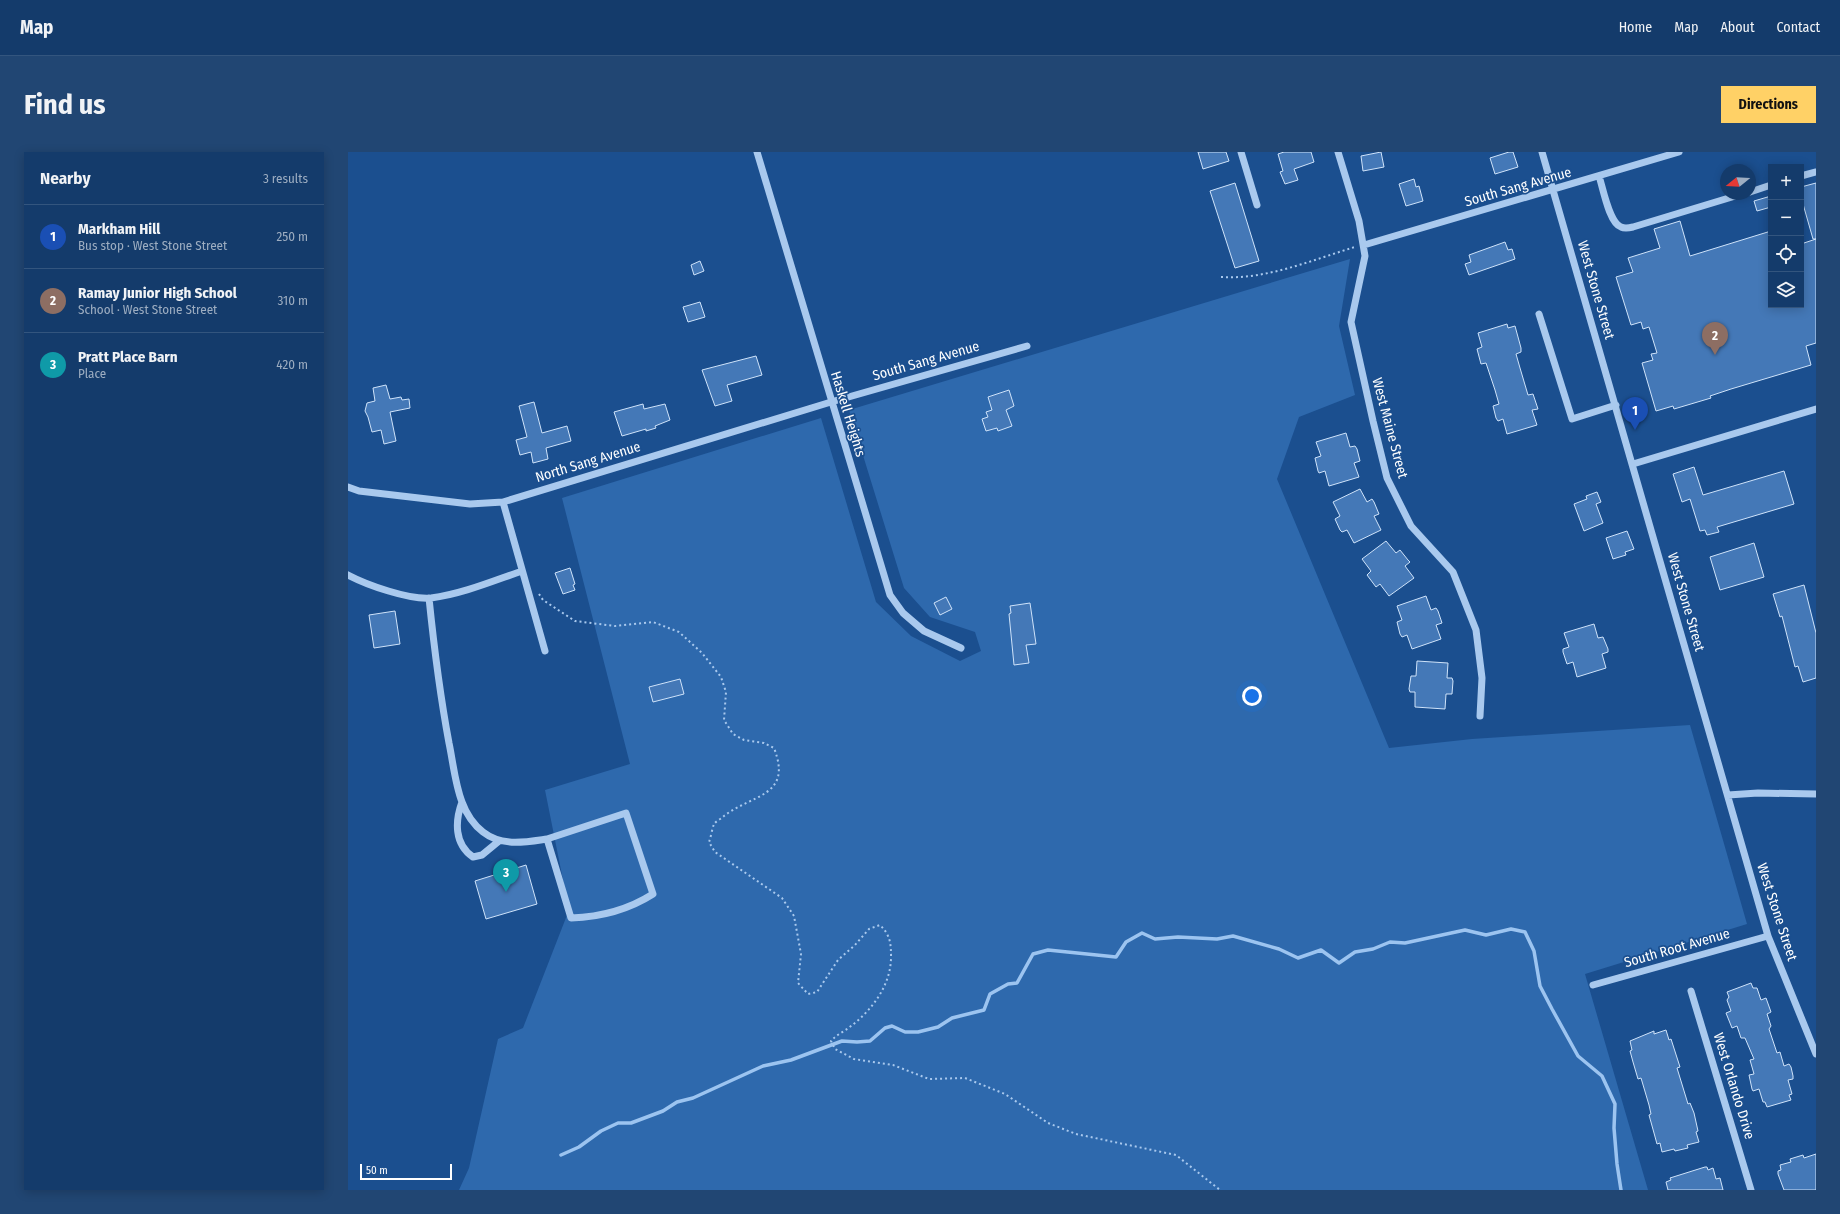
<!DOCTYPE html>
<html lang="en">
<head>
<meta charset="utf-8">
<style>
	:root { --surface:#143b6b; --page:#214673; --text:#f1f3f6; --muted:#9dadc1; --line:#33557e; --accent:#ffd166 }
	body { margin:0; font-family:"Fira Sans Condensed",sans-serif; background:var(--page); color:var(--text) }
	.controls { position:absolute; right:12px; top:12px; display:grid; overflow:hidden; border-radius:0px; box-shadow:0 2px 10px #0003 }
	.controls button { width:36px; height:36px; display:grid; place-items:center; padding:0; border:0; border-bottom:1px solid var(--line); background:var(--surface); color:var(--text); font:20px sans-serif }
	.compass { position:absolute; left:1372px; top:12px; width:36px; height:36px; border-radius:50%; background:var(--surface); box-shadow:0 2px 10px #0003; rotate:252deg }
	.scale { position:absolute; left:12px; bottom:10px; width:92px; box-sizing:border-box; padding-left:4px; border:2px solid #fff; border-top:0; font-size:11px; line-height:14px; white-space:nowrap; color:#fff; -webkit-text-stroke:3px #1b4f8f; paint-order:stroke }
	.you { position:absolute; left:904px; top:544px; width:14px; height:14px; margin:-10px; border:3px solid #fff; border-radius:50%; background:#1a73e8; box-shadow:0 0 0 6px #1a73e833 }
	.badge { display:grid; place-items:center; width:26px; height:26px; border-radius:50%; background:var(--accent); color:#fff; font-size:13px; font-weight:700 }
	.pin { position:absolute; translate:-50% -33px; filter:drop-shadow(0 1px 2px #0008) }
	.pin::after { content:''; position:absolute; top:21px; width:14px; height:12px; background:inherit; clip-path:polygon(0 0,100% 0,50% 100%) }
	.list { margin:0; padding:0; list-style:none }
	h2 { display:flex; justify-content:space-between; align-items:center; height:52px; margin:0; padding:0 16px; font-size:17px }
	h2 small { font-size:13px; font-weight:400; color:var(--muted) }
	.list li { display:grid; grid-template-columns:26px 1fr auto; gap:12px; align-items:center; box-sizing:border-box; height:64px; padding:0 16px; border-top:1px solid var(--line) }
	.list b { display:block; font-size:15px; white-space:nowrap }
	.list p { margin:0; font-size:13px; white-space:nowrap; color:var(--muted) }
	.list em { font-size:13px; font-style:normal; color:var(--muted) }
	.icon { flex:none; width:22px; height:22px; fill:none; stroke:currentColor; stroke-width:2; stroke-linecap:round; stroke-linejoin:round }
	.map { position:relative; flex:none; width:1468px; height:1038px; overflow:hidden; border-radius:0px }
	header { display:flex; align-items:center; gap:24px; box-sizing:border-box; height:56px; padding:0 20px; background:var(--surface); border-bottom:1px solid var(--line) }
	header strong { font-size:19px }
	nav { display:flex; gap:22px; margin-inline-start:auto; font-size:14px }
	.intro { display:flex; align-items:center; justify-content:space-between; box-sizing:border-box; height:96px; padding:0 24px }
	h1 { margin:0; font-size:28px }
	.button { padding:10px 18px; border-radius:0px; background:var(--accent); color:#111; font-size:14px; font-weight:700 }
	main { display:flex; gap:24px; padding:0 24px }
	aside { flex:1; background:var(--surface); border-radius:0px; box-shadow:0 2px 10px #0003 }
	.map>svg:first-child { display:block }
</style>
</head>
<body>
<header>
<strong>Map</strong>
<nav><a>Home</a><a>Map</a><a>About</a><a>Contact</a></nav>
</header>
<div class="intro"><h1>Find us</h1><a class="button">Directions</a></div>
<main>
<aside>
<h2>Nearby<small>3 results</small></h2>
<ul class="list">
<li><span class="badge" style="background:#1a4fb4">1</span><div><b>Markham Hill</b><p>Bus stop · West Stone Street</p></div><em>250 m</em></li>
<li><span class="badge" style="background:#8d6e63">2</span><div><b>Ramay Junior High School</b><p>School · West Stone Street</p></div><em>310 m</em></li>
<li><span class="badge" style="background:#0f9aa8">3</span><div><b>Pratt Place Barn</b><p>Place</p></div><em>420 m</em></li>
</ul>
</aside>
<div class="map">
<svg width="1468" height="1038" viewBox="0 0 1468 1038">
	<rect width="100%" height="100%" fill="#1b4f8f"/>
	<path fill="#2e69ad" d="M 1002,107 L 991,174 L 1007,243 L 951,265 L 929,327 L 1041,596 L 1124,587 L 1342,573 L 1399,772 L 1237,822 L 1300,1038 L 111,1038 L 121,1016 L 150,887 L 175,876 L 221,758 L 197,638 L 282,612 L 214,346 L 473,266 L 528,450 L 563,484 L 612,509 L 633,499 L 627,480 L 582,465 L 556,436 L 501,258 Z"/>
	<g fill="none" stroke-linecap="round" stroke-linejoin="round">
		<path stroke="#9cc4f0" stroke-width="3.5" d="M 213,1003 L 231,995 L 253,979 L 270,971 L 283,971 L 315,959 L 329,950 L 345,946 L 415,914 L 443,908 L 494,889 L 509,890 L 522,889 L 537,876 L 544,874 L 557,880 L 570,880 L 590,875 L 604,866 L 636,858 L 642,842 L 660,832 L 669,831 L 685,802 L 700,798 L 768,805 L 778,790 L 794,781 L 807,787 L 830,785 L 869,787 L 885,784 L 931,797 L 950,806 L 973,798 L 991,811 L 1007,800 L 1025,797 L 1042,790 L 1057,791 L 1117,778 L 1138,783 L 1163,777 L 1177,780 L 1186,799 L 1192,834 L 1204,857 L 1230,904 L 1254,924 L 1267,952 L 1266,976 L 1269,1012 L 1273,1038"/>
	</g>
	<path fill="#4478b7" stroke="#cfe3fa" d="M 850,0 L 878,0 L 881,9 L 855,17 Z
		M 936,0 L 963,0 L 966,10 L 946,17 L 950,28 L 937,32 L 932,20 L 935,19 L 930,2 Z
		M 1033,0 L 1036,15 L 1015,19 L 1013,4 Z
		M 1161,0 L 1165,0 L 1170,15 L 1147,22 L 1142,6 Z
		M 1066,27 L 1068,35 L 1071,34 L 1075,49 L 1058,54 L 1051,32 Z
		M 887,31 L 911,109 L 887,116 L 862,39 Z
		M 1468,31 L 1468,87 L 1465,87 L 1453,45 L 1453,35 Z
		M 1423,44 L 1423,55 L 1409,59 L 1406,49 Z
		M 1332,69 L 1342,104 L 1423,79 L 1423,153 L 1453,153 L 1453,92 L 1468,87 L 1468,191 L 1458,194 L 1463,213 L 1383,237 L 1362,244 L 1363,246 L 1326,257 L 1325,254 L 1308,259 L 1294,211 L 1305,208 L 1303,202 L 1309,201 L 1301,175 L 1295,177 L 1293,170 L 1283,173 L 1268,125 L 1285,120 L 1280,106 L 1312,96 L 1306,77 Z
		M 1157,90 L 1160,98 L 1164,97 L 1167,107 L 1121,123 L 1117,112 L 1123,110 L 1121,103 Z
		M 352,109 L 356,119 L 346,123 L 343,113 Z
		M 352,150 L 357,165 L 340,170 L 335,155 Z
		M 1159,172 L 1160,176 L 1167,174 L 1173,196 L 1173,200 L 1168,202 L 1172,216 L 1180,243 L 1185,242 L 1190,257 L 1184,258 L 1189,273 L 1159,282 L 1155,267 L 1150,269 L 1148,266 L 1145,254 L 1151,252 L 1147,238 L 1138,211 L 1133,212 L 1129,197 L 1134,195 L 1130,181 Z
		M 408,204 L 414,223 L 379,233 L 384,249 L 367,254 L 354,218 Z
		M 38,233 L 42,247 L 53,245 L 54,248 L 61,247 L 62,256 L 42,260 L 48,289 L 36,292 L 33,278 L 24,280 L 20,265 L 17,259 L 19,251 L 27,249 L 25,236 Z
		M 661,238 L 666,254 L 658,258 L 664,274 L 650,279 L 649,276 L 638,279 L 634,267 L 640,265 L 638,260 L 644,258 L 640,245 Z
		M 186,250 L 194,281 L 219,274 L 223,289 L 198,296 L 200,307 L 185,311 L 183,300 L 172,303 L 168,288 L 179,285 L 171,254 Z
		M 295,252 L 296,257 L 317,252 L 322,268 L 307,274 L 308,276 L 298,279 L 298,277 L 274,284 L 266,260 Z
		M 998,281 L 1002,295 L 1007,294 L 1009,297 L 1012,309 L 1006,311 L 1011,325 L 981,334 L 977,319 L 971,321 L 970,319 L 967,306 L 973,304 L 968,290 Z
		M 1346,315 L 1355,343 L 1436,319 L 1446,352 L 1369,375 L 1371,380 L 1359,383 L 1357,378 L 1352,379 L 1342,347 L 1334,350 L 1325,322 Z
		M 1012,337 L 1019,350 L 1024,347 L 1026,350 L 1031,362 L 1026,364 L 1033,378 L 1006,391 L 999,378 L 994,380 L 992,378 L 987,367 L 992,364 L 985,350 Z
		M 1249,340 L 1253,350 L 1248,352 L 1255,371 L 1236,379 L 1226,352 L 1239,347 L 1238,344 Z
		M 1279,379 L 1286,397 L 1277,400 L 1278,403 L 1265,407 L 1258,386 Z
		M 1038,389 L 1048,401 L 1052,398 L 1060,408 L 1062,410 L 1057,414 L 1066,426 L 1041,444 L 1032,432 L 1028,435 L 1019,423 L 1023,419 L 1014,407 Z
		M 1406,391 L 1416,425 L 1372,438 L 1362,405 Z
		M 222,416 L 227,432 L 225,433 L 227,438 L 215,442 L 207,421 Z
		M 1456,433 L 1468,481 L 1468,526 L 1455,530 L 1450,514 L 1447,515 L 1434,464 L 1432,465 L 1425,442 Z
		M 1078,444 L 1083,458 L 1088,456 L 1090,459 L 1094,471 L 1088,473 L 1093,487 L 1064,497 L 1059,483 L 1054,485 L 1052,482 L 1049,470 L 1054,468 L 1049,454 Z
		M 598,445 L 604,457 L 592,463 L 586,451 Z
		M 682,451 L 688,492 L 678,493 L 681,511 L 666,513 L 661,462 L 663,461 L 662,454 Z
		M 47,459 L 52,492 L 26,496 L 21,463 Z
		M 1246,472 L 1250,486 L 1255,485 L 1260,497 L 1260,500 L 1254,502 L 1258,516 L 1229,525 L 1225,510 L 1219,512 L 1215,500 L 1215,497 L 1221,495 L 1216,481 Z
		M 1069,509 L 1100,511 L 1099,526 L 1104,526 L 1105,529 L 1104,542 L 1098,542 L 1097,557 L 1067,555 L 1067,540 L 1062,540 L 1061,537 L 1063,524 L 1068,524 Z
		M 332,527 L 336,542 L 305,550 L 301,535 Z
		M 178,713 L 189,752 L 138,767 L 127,729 Z
		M 1403,831 L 1405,836 L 1409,836 L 1413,848 L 1418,846 L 1423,860 L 1419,862 L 1423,874 L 1421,877 L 1429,901 L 1432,900 L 1436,914 L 1441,912 L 1443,915 L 1445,924 L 1445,927 L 1440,928 L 1444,942 L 1441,943 L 1443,948 L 1419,955 L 1417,950 L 1415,950 L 1411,937 L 1405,939 L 1404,937 L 1401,923 L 1406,922 L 1402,908 L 1406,907 L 1397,886 L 1393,886 L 1389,874 L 1384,876 L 1378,861 L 1383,859 L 1379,848 L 1381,845 L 1379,840 Z
		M 1318,878 L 1321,888 L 1323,887 L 1332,915 L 1329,916 L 1340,952 L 1342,951 L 1346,961 L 1350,979 L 1348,980 L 1351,990 L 1339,993 L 1340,996 L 1327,999 L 1326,997 L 1314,1000 L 1312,991 L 1309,992 L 1306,981 L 1301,963 L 1303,962 L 1301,953 L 1293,926 L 1290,927 L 1285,910 L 1282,899 L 1284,898 L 1282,889 L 1306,879 L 1306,882 Z
		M 1468,1002 L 1468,1038 L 1436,1038 L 1430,1022 L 1430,1019 L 1433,1018 L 1432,1013 L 1443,1010 L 1442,1007 L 1455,1003 L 1456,1006 Z
		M 1357,1015 L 1359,1015 L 1360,1018 L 1365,1016 L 1368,1027 L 1372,1026 L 1375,1038 L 1320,1038 L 1318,1030 L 1323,1028 L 1322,1026 Z"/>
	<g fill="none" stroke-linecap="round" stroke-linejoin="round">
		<path stroke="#a9c9ee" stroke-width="2" stroke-dasharray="2 3" stroke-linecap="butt" d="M 873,125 C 918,128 964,108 1007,95
			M 191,442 L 195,448 L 227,469 L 267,474 L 305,470 L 331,480 L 354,501 L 373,525 L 378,540 L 376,568 L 385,582 L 396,588 L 416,591 L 426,596 C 445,645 404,642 376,664 C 373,667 368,669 366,672 C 364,677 363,685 361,690 L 367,700 L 434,746 L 446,764 L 453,802 L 450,831 L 460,842 L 469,840 L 490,808 L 507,793 L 521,777 L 532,773 C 543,784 543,792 543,807 C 542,834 524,858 503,874 C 496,880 489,882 483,889 L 487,897 L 506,907 L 545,913 L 581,927 L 617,926 L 657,942 L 700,971 L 728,982 L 828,1003 L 872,1038"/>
		<path stroke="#a9c9ee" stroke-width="7" d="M 409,0 L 542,443 L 555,461 L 576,479 L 613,496
			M 893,0 L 909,53
			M 990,0 L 1011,69 L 1017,104 L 1003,170 L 1025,269 L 1039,326 L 1063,374 L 1105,420 L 1128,478 L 1134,526 L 1132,564
			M 1194,0 L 1420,784 L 1468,902
			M 1251,24 C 1255,36 1261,71 1273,75 C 1277,77 1281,76 1285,75 L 1394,42
			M 1453,24 L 1468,20
			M 1402,40 L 1423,33
			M 1016,93 L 1331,0
			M 1191,162 L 1224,267 L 1268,253
			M 1285,312 L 1468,257
			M 0,335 L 11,339 L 122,352 L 155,350 L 483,250 L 679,194
			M 155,350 L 197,499
			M 0,423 C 19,433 61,448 83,446 C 114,442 145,429 174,419
			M 81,446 C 86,495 92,543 101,591 C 105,610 107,632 114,650 C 118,661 126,673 135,680 C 154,695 178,690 199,687 L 223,766 C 252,765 280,758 305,742 L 278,661 L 199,687
			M 1380,643 L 1410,641 L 1468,642
			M 114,650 C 107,669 106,692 125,705 L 134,703 L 151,689
			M 1245,833 L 1420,784
			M 1343,839 L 1403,1038"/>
	</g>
	<g text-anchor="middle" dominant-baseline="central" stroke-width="3.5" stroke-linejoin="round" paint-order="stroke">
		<g font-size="14" fill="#fff" stroke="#1b4f8f">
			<text transform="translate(1170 35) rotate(-16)">South Sang Avenue</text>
			<text transform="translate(1248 138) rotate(74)">West Stone Street</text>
			<text transform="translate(578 209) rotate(-16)">South Sang Avenue</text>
			<text transform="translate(500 262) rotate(73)">Haskell Heights</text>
			<text transform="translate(1042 276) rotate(75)">West Maine Street</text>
			<text transform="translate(240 310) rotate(-17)">North Sang Avenue</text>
			<text transform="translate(1338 450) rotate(74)">West Stone Street</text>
			<text transform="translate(1429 760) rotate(72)">West Stone Street</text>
			<text transform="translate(1329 796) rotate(-16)">South Root Avenue</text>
			<text transform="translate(1386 934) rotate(73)">West Orlando Drive</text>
		</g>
	</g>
</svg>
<div class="controls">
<button>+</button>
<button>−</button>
<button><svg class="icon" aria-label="locate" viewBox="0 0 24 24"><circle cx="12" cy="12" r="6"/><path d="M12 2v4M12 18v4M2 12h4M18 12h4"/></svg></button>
<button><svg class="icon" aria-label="layers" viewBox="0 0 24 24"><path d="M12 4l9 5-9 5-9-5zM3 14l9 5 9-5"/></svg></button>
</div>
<svg class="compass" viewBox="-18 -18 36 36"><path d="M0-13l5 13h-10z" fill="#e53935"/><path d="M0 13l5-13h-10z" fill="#9dadc1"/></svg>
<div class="scale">50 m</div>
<div class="you"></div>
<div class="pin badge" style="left:1287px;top:278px;background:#1a4fb4">1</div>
<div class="pin badge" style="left:1367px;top:203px;background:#8d6e63">2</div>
<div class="pin badge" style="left:158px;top:740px;background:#0f9aa8">3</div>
</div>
</main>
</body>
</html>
